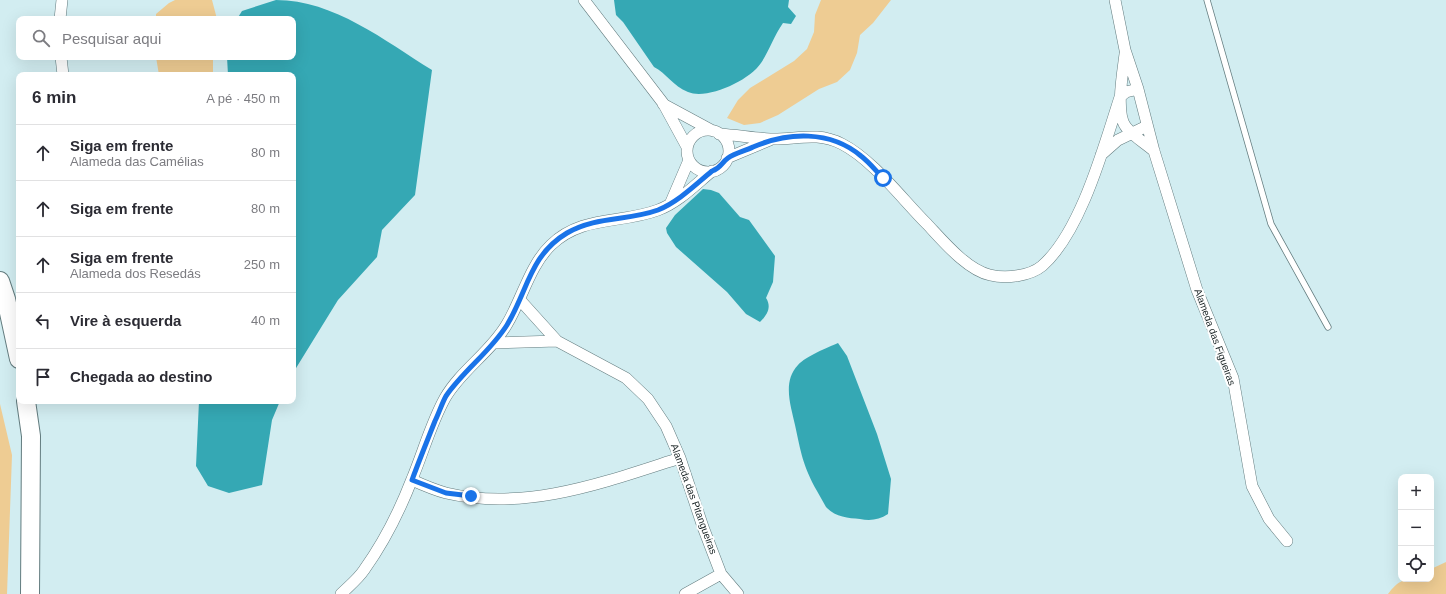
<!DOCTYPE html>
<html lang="pt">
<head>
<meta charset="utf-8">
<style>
	:root { --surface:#fff; --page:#f7f7f7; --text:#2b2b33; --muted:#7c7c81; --line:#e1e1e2 }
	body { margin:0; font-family:Helvetica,sans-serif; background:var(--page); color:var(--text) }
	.controls { position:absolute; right:12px; bottom:12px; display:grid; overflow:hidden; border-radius:8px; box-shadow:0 4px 16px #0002 }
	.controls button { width:36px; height:36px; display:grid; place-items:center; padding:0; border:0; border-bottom:1px solid var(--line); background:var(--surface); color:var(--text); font:20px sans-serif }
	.stop { position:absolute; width:12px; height:12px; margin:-9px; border:3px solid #1a73e8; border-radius:50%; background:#fff }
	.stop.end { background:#1a73e8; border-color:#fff; box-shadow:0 1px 4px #0008 }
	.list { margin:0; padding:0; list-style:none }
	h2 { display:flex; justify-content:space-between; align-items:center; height:52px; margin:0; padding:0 16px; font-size:17px }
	h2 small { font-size:13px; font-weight:400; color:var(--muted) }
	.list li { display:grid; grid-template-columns:26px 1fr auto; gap:12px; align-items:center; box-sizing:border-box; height:56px; padding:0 16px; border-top:1px solid var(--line) }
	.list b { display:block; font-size:15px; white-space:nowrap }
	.list p { margin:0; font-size:13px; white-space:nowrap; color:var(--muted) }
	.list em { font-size:13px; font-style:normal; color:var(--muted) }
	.icon { flex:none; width:22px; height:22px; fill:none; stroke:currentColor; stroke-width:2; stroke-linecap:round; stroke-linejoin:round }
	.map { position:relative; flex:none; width:1446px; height:594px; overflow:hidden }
	.search { position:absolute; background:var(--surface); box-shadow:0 4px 16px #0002; left:16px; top:16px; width:280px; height:44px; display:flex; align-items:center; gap:10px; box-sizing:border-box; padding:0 14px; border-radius:8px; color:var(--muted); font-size:15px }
	.panel { position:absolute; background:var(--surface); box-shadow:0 4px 16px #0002; left:16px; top:72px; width:280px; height:332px; border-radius:8px }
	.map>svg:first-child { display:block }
</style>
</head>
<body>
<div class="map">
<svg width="1446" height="594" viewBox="0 0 1446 594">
	<rect width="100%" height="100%" fill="#d2edf1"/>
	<path fill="#eecc93" d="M 175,0 L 212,0 L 217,19 L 156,19 L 156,14 L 169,3 Z
		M 821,0 L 891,0 L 873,23 L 860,35 L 857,53 L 850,70 L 837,82 L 819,89 L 778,115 L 760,123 L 744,125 L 727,118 L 738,100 L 750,88 L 794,61 L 807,49 L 814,32 L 815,15 Z
		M 156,57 L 213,57 L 213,75 L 159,75 Z
		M 0,404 L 12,455 L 7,594 L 0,594 Z
		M 1446,562 L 1446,594 L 1388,594 C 1402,575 1410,579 1431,579 L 1431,569 Z"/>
	<path fill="#35a8b4" d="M 276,0 C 334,0 385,41 432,70 L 415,195 L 382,230 L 377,257 L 338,300 L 293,373 L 293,75 L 228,75 L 227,57 L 293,57 L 293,19 L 237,19 L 242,11 Z
		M 614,0 L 789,0 L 788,7 L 796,16 L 791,24 L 783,23 C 774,36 769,51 761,63 C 749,81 707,100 688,92 C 673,86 666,73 654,67 L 623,22 L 616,15 Z
		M 703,189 L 711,190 L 719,193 L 740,217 L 749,220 L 775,256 L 773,282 L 766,298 C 772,307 767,315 760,322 L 746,314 L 727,292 L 676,247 L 667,233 L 666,228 L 675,215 Z
		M 838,343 L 847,356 L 877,434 L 891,479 L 888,514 C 879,520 870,521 860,519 C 848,518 835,517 826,507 C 823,502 820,496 817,491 C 803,466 801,453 795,425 C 791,406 782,382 798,365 C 806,356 827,348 838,343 Z
		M 199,401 L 280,401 L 272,420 L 262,485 L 229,493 L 208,486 L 196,466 Z"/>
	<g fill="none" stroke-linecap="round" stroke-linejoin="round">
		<g stroke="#637c7f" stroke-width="7">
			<path id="service" d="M 1207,0 L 1271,224 L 1328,327"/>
		</g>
		<g stroke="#637c7f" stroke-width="12">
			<path id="minor" d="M 584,0 L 663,103 L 687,147
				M 1115,0 L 1125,50 L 1138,89 L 1154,151 L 1197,290 L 1233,378 L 1252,486 L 1269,519 L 1287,541
				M 60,19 L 62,0
				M 1125,54 C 1123,71 1115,114 1126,127 C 1134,137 1145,143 1154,151
				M 61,57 L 63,75
				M 663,104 L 713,131
				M687 151a21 21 0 1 1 42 0a21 21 0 1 1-42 0Z
				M 719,134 C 736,135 753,138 770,139 C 796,140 816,131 842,144 C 873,160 902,199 927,224 C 943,241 967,270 990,275 C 1006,279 1030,276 1042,266 C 1081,232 1104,146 1120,97 L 1126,92 L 1138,89
				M 1101,155 L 1118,140 L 1147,126
				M 727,158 L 770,140
				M 671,202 L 689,160
				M 520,300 L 557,341 L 626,378 L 648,399 L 666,426 L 680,458 L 703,527 L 721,574 L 738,594
				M 494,343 L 557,341
				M 412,480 C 423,485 435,490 446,493 C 526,512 605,482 680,458
				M 341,594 C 349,586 358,579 364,570 C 384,542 400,510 412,479 C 423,453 431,423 445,398 C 461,370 491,352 507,324 C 522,299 530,265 551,245 C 582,215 621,224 658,210 C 679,202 695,185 712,171
				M 685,594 L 721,574"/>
		</g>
		<g stroke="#637c7f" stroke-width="20">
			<path id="primary" d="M 0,281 L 6,299 L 19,359
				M 26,401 L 31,436 L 30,594"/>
		</g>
		<use href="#service" stroke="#fff" stroke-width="5.5"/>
		<use href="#minor" stroke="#fff" stroke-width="11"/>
		<use href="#primary" stroke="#fff" stroke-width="18"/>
	</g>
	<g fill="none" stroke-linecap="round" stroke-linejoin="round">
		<path stroke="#1a73e8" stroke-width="5" d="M 471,496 L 446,493 L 412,480 C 419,461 427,441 435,421 C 439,413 442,403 446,396 C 464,370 490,352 507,325 C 528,290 530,255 567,233 C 596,216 628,221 658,210 C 678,202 695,185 712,171 C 721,168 721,163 728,158 C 735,153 745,151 753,147 C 788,132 830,130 861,156 C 869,162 876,171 883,178"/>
	</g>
	<g text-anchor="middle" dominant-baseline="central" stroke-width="4" stroke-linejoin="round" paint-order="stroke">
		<g font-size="10" fill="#172122" stroke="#fff">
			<text transform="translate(1215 337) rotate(70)">Alameda das Figueiras</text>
			<text transform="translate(694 499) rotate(70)">Alameda das Pitangueiras</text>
		</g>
	</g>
</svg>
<div class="controls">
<button>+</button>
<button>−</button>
<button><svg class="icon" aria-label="locate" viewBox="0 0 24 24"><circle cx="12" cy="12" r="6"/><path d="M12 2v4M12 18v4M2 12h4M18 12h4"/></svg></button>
</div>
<div class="stop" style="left:883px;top:178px"></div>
<div class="stop end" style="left:471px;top:496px"></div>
<div class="search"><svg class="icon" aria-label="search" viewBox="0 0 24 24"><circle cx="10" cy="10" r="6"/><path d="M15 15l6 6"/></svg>Pesquisar aqui</div>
<section class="panel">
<h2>6 min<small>A pé · 450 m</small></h2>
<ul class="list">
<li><svg class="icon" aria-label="ahead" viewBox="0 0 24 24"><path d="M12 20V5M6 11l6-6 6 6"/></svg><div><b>Siga em frente</b><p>Alameda das Camélias</p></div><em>80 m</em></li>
<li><svg class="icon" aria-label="ahead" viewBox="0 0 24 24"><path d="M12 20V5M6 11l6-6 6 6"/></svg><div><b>Siga em frente</b></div><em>80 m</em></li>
<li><svg class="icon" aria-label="ahead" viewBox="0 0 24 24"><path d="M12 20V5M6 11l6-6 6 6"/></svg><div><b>Siga em frente</b><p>Alameda dos Resedás</p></div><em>250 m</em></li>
<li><svg class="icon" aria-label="left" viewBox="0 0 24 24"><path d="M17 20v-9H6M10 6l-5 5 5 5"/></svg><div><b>Vire à esquerda</b></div><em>40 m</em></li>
<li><svg class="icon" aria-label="arrive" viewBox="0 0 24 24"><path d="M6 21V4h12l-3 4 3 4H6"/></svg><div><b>Chegada ao destino</b></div></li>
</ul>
</section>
</div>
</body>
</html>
